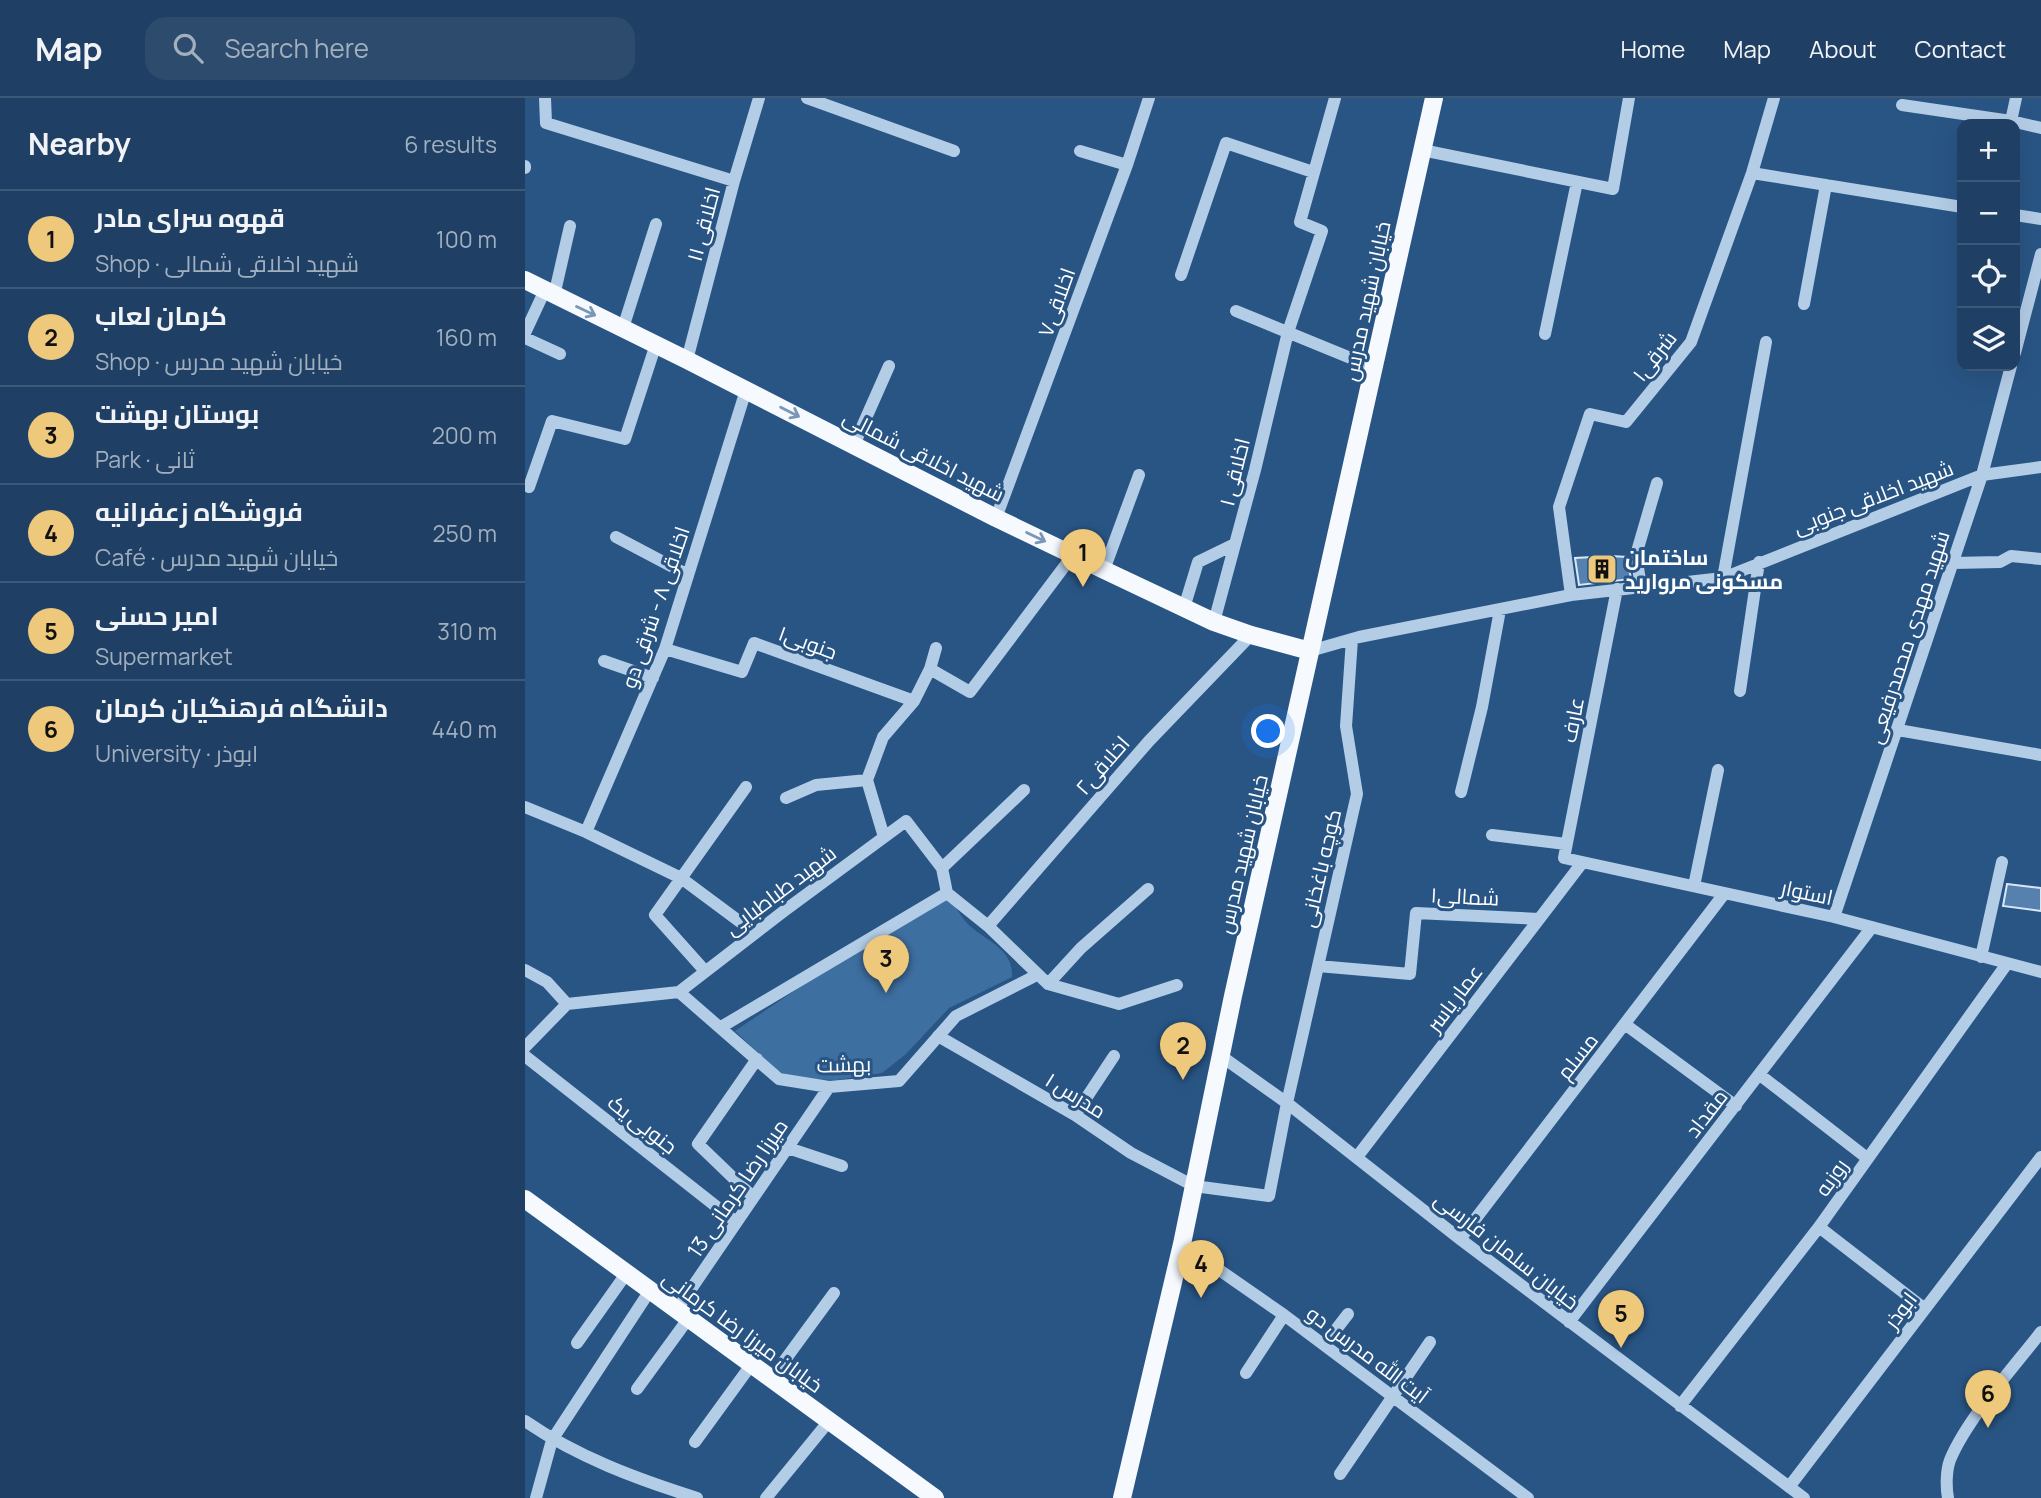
<!DOCTYPE html>
<html lang="en">
<head>
<meta charset="utf-8">
<style>
	:root { --surface:#1f4064; --page:#2c4b6d; --text:#f1f3f6; --muted:#a1afbf; --line:#3c5978; --accent:#eec87b }
	body { margin:0; font-family:Manrope,Cairo,sans-serif; background:var(--page); color:var(--text) }
	.controls { position:absolute; right:21px; top:21px; display:grid; overflow:hidden; border-radius:14px; box-shadow:0 7px 28px #0002 }
	.controls button { width:63px; height:63px; display:grid; place-items:center; padding:0; border:0; border-bottom:2px solid var(--line); background:var(--surface); color:var(--text); font:35px sans-serif }
	.you { position:absolute; left:744px; top:634px; width:24px; height:24px; margin:-18px; border:5px solid #fff; border-radius:50%; background:#1a73e8; box-shadow:0 0 0 10px #1a73e833 }
	.badge { display:grid; place-items:center; width:46px; height:46px; border-radius:50%; background:var(--accent); color:#111; font-size:23px; font-weight:700 }
	.pin { position:absolute; translate:-50% -58px; filter:drop-shadow(0 2px 4px #0008) }
	.pin::after { content:''; position:absolute; top:37px; width:24px; height:21px; background:inherit; clip-path:polygon(0 0,100% 0,50% 100%) }
	.list { margin:0; padding:0; list-style:none }
	h2 { display:flex; justify-content:space-between; align-items:center; height:91px; margin:0; padding:0 28px; font-size:30px }
	h2 small { font-size:23px; font-weight:400; color:var(--muted) }
	.list li { display:grid; grid-template-columns:46px 1fr auto; gap:21px; align-items:center; box-sizing:border-box; height:98px; padding:0 28px; border-top:2px solid var(--line) }
	.list b { display:block; font-size:26px; white-space:nowrap }
	.list p { margin:0; font-size:23px; white-space:nowrap; color:var(--muted) }
	.list em { font-size:23px; font-style:normal; color:var(--muted) }
	.icon { flex:none; width:38px; height:38px; fill:none; stroke:currentColor; stroke-width:2; stroke-linecap:round; stroke-linejoin:round }
	.map { position:relative; flex:none; width:1516px; height:1400px; overflow:hidden }
	header { display:flex; align-items:center; gap:42px; box-sizing:border-box; height:98px; padding:0 35px; background:var(--surface); border-bottom:2px solid var(--line) }
	header strong { font-size:33px }
	nav { display:flex; gap:38px; margin-inline-start:auto; font-size:24px }
	.search { width:490px; height:63px; background:var(--page); display:flex; align-items:center; gap:18px; box-sizing:border-box; padding:0 24px; border-radius:21px; color:var(--muted); font-size:26px }
	main { display:flex }
	aside { flex:1; background:var(--surface) }
	.map>svg:first-child { display:block }
</style>
</head>
<body>
<header>
<strong>Map</strong>
<div class="search"><svg class="icon" aria-label="search" viewBox="0 0 24 24"><circle cx="10" cy="10" r="6"/><path d="M15 15l6 6"/></svg>Search here</div>
<nav><a>Home</a><a>Map</a><a>About</a><a>Contact</a></nav>
</header>
<main>
<aside>
<h2>Nearby<small>6 results</small></h2>
<ul class="list">
<li><span class="badge">1</span><div><b>قهوه سرای مادر</b><p>Shop · شهید اخلاقی شمالی</p></div><em>100 m</em></li>
<li><span class="badge">2</span><div><b>کرمان لعاب</b><p>Shop · خیابان شهید مدرس</p></div><em>160 m</em></li>
<li><span class="badge">3</span><div><b>بوستان بهشت</b><p>Park · ثانی</p></div><em>200 m</em></li>
<li><span class="badge">4</span><div><b>فروشگاه زعفرانیه</b><p>Café · خیابان شهید مدرس</p></div><em>250 m</em></li>
<li><span class="badge">5</span><div><b>امیر حسنی</b><p>Supermarket</p></div><em>310 m</em></li>
<li><span class="badge">6</span><div><b>دانشگاه فرهنگیان کرمان</b><p>University · ابوذر</p></div><em>440 m</em></li>
</ul>
</aside>
<div class="map">
<svg width="1516" height="1400" viewBox="0 0 1516 1400">
	<rect width="100%" height="100%" fill="#295585"/>
	<path fill="#3e6fa1" d="M 425,800 C 430,808 435,817 441,824 C 457,842 489,849 487,879 L 424,910 L 381,956 L 357,975 L 311,982 L 282,981 L 261,977 L 250,971 L 210,933 L 281,885 Z"/>
	<path fill="#5681ae" stroke="#d8e7f6" stroke-width="2" d="M 1086,458 L 1102,459 L 1106,481 L 1054,487 L 1050,460 Z
		M 1482,786 L 1516,790 L 1516,813 L 1478,808 Z"/>
	<g fill="none" stroke-linecap="round" stroke-linejoin="round">
		<path stroke="#b4cde7" stroke-width="12" d="M 20,0 L 21,25 L 209,83
			M 282,0 L 429,53
			M 1377,7 L 1486,23 L 1516,30
			M 1486,23 L 1491,0
			M 897,52 L 1088,91 L 1104,0
			M 555,53 L 602,67
			M 0,70 L 0,68
			M 1227,75 L 1437,109
			M 1490,117 L 1516,121
			M 656,177 L 701,45 L 788,74
			M 29,198 L 45,128
			M 1279,206 L 1301,87
			M 711,213 L 850,270
			M 98,230 L 131,126
			M 0,235 L 20,192
			M 1020,236 L 1052,84
			M 0,240 L 35,256
			M 1490,255 L 1516,156
			M 162,262 L 209,83 L 234,0
			M 329,347 L 364,268
			M 4,389 L 27,323 L 100,341 L 131,246
			M 471,420 L 602,67 L 624,0
			M 91,439 L 163,477
			M 1428,465 L 1475,464 L 1486,458 L 1516,461
			M 579,472 L 614,377
			M 1198,480 L 1241,244
			M 1116,489 L 1111,457 L 1132,385
			M 1092,491 L 1039,760 L 1309,819 L 1516,874
			M 1046,497 L 1034,409 L 1065,316 L 1101,324 L 1166,244 L 1227,75 L 1249,0
			M 659,510 L 673,464 L 710,446
			M 689,524 L 730,372 L 763,234 L 797,133 L 775,124 L 810,0
			M 140,551 L 217,574 L 229,545 L 389,603
			M 785,553 L 834,539 L 1046,497 L 1198,480 L 1457,377 L 1516,369
			M 79,563 L 128,580
			M 405,571 L 445,594 L 548,457
			M 1215,593 L 1234,464
			M 1373,632 L 1516,657
			M 342,682 L 359,739
			M 936,694 L 957,609 L 975,512
			M 261,700 L 291,687 L 342,682 L 358,639 L 389,603 L 405,571 L 411,550
			M 0,709 L 61,734 L 156,780 L 230,835
			M 61,734 L 140,551 L 221,292
			M 967,737 L 1041,746
			M 417,770 L 499,692
			M 1169,788 L 1193,672
			M 1309,819 L 1457,377 L 1486,268
			M 463,828 L 624,643 L 726,537
			M 1456,859 L 1477,764
			M 793,868 L 885,876 L 891,815 L 1014,821
			M 0,872 L 22,884 L 42,906
			M 180,873 L 130,817 L 221,689
			M 523,886 L 556,850 L 623,791
			M 154,894 L 259,813 L 381,723 L 417,770 L 422,795 L 463,828 L 523,886 L 594,906 L 652,887
			M 154,894 L 254,981 L 304,989 L 374,983 L 431,918 L 512,877
			M 1101,927 L 1211,1008
			M 196,929 L 422,795
			M 413,938 L 550,1017 L 606,1055 L 669,1088 L 744,1098 L 762,1005 L 832,696 L 821,628 L 827,541
			M 0,949 L 42,906 L 154,894
			M 0,958 L 211,1124
			M 696,958 L 762,1005 L 935,1141 L 1279,1400
			M 1235,977 L 1342,1060
			M 550,1017 L 589,958
			M 263,1050 L 317,1068
			M 832,1059 L 1057,765
			M 228,1099 L 173,1046 L 232,961
			M 1294,1129 L 1400,1211
			M 935,1141 L 1199,796
			M 657,1146 L 759,1217 L 1003,1400
			M 151,1213 L 304,989
			M 1044,1224 L 1347,829
			M 52,1245 L 101,1176
			M 799,1247 L 823,1216
			M 721,1275 L 759,1217
			M 246,1281 L 309,1195
			M 112,1291 L 163,1221
			M 1155,1308 L 1294,1129 L 1481,867
			M 0,1323 C 52,1359 112,1381 172,1400
			M 170,1344 L 226,1267
			M 815,1376 L 905,1244
			M 1264,1389 L 1516,1059
			M 11,1400 L 27,1342 L 124,1194
			M 241,1400 L 304,1323
			M 1423,1400 C 1421,1389 1421,1373 1425,1362 C 1442,1321 1488,1270 1516,1234"/>
		<path stroke="#f6f9fe" stroke-width="18" d="M 0,182 L 162,262 L 471,420 L 579,472 L 689,524 L 726,537 L 785,553
			M 0,1101 L 410,1400
			M 597,1400 L 657,1146 L 708,898 L 909,0"/>
	</g>
	<defs><path id="oneway-shaft" d="M-6 0H5M1.5-3L5.5 0L1.5 3" fill="none" stroke-width="1.6" stroke-linecap="round" stroke-linejoin="round" transform="scale(1.75)"/></defs>
	<g stroke="#7b97b5">
		<use href="#oneway-shaft" transform="translate(61 213) rotate(25)"/>
		<use href="#oneway-shaft" transform="translate(265 314) rotate(27)"/>
		<use href="#oneway-shaft" transform="translate(511 439) rotate(26)"/>
	</g>
	<defs>
		<g id="building-square" transform="scale(1.575)"><rect x="-9" y="-9" width="18" height="18" rx="4" fill="#eec87b" stroke="#295585"/><path d="M-4-6H4V6H1V3H-1V6H-4ZM-2.5-4.3h1.7v1.8h-1.7ZM.8-4.3h1.7v1.8H.8ZM-2.5-1h1.7V.8h-1.7ZM.8-1h1.7V.8H.8Z" fill="#111"/></g>
	</defs>
	<g fill-rule="evenodd">
		<use href="#building-square" x="1077" y="471"/>
	</g>
	<g text-anchor="middle" dominant-baseline="central" stroke-width="6" stroke-linejoin="round" paint-order="stroke">
		<g font-size="21" fill="#fff" stroke="#295585">
			<text transform="translate(178 126) rotate(-75)">اخلاقی ۱۱</text>
			<text transform="translate(841 203) rotate(-78)">خیابان شهید مدرس</text>
			<text transform="translate(531 204) rotate(-70)">اخلاقی۷</text>
			<text transform="translate(1129 258) rotate(-52)">شرقی۱</text>
			<text transform="translate(399 357) rotate(27)">شهید اخلاقی شمالی</text>
			<text transform="translate(709 374) rotate(-76)">اخلاقی ۱</text>
			<text transform="translate(1348 399) rotate(-21)">شهید اخلاقی جنوبی</text>
			<text transform="translate(130 509) rotate(-71)">اخلاقی ۸ - شرقی دو</text>
			<text transform="translate(1383 539) rotate(-72)">شهید مهدی محمدرفیعی</text>
			<text transform="translate(283 544) rotate(20)">جنوبی۱</text>
			<text transform="translate(1047 622) rotate(-79)">عارف</text>
			<text transform="translate(577 667) rotate(-49)">اخلاقی۲</text>
			<text transform="translate(717 756) rotate(-77)">خیابان شهید مدرس</text>
			<text transform="translate(795 770) rotate(-77)">کوچه باغخانی</text>
			<text transform="translate(255 792) rotate(-37)">شهید طباطبایی</text>
			<text transform="translate(1282 794) rotate(12)">استوار</text>
			<text transform="translate(940 798) rotate(3)">شمالی۱</text>
			<text transform="translate(929 900) rotate(-53)">عمار یاسر</text>
			<text transform="translate(1052 958) rotate(-52)">مسلم</text>
			<text transform="translate(319 966) rotate(-1)">بهشت</text>
			<text transform="translate(551 997) rotate(32)">مدرس ۱</text>
			<text transform="translate(1181 1015) rotate(-52)">مقداد</text>
			<text transform="translate(118 1026) rotate(38)">جنوبی یک</text>
			<text transform="translate(1306 1079) rotate(-55)">روزبه</text>
			<text transform="translate(212 1090) rotate(-56)">میرزا رضا کرمانی 13</text>
			<text transform="translate(982 1152) rotate(38)">خیابان سلمان فارسی</text>
			<text transform="translate(1375 1212) rotate(-53)">ابوذر</text>
			<text transform="translate(218 1233) rotate(36)">خیابان میرزا رضا کرمانی</text>
			<text transform="translate(843 1256) rotate(37)">آیت الله مدرس دو</text>
		</g>
		<g font-size="21" font-weight="bold" fill="#fff" stroke="#295585" text-anchor="start">
			<text x="1100" y="459">ساختمان<tspan x="1100" dy="24">مسکونی مروارید</tspan></text>
		</g>
	</g>
</svg>
<div class="controls">
<button>+</button>
<button>−</button>
<button><svg class="icon" aria-label="locate" viewBox="0 0 24 24"><circle cx="12" cy="12" r="6"/><path d="M12 2v4M12 18v4M2 12h4M18 12h4"/></svg></button>
<button><svg class="icon" aria-label="layers" viewBox="0 0 24 24"><path d="M12 4l9 5-9 5-9-5zM3 14l9 5 9-5"/></svg></button>
</div>
<div class="you"></div>
<div class="pin badge" style="left:558px;top:489px">1</div>
<div class="pin badge" style="left:658px;top:982px">2</div>
<div class="pin badge" style="left:361px;top:895px">3</div>
<div class="pin badge" style="left:676px;top:1200px">4</div>
<div class="pin badge" style="left:1096px;top:1250px">5</div>
<div class="pin badge" style="left:1463px;top:1330px">6</div>
</div>
</main>
</body>
</html>
